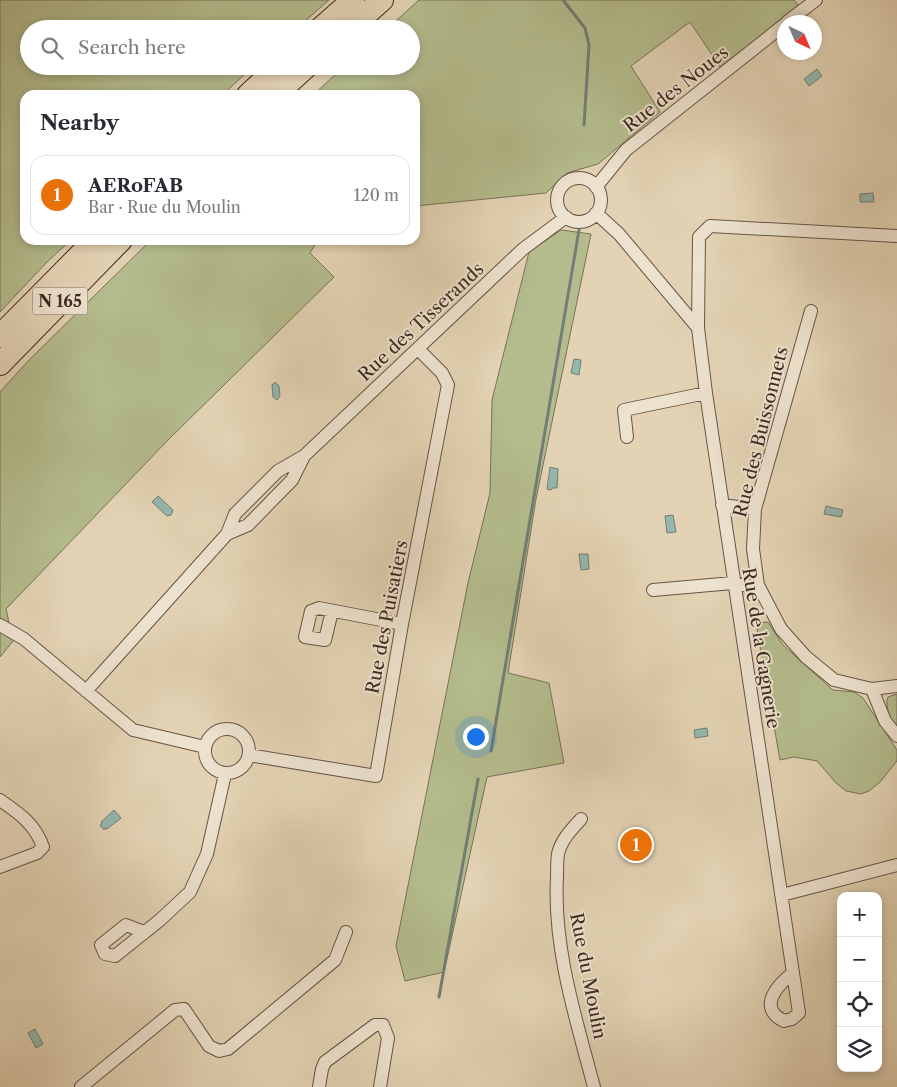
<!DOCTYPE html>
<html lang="en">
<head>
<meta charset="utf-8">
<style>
	:root { --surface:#fff; --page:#f2f2f3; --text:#2b2b33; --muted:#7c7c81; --line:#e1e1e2; --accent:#b45309 }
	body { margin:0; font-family:"Libre Caslon Text",serif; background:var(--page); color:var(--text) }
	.controls { position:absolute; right:15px; bottom:15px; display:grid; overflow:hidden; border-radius:10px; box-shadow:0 2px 8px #0003 }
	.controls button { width:45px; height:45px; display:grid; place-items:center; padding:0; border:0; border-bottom:1px solid var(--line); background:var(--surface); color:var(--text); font:25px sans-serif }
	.compass { position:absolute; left:777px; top:15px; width:45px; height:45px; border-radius:50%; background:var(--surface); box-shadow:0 2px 8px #0003; rotate:136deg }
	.you { position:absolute; left:475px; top:736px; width:18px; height:18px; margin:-12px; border:4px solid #fff; border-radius:50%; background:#1a73e8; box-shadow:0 0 0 8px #1a73e833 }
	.badge { display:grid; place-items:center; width:32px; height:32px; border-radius:50%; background:var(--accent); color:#fff; font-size:16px; font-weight:700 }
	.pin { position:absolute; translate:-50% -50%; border:2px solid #fff; box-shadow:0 1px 5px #0006 }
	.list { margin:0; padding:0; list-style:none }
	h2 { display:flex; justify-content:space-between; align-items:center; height:65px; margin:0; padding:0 20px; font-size:21px }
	h2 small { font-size:16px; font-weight:400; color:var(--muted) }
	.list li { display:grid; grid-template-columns:32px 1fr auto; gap:15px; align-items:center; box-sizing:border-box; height:80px; margin:0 10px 10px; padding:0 10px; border:1px solid var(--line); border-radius:15px }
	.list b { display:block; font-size:19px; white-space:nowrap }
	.list p { margin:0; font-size:16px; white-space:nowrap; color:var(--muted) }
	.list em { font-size:16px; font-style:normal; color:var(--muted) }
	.icon { flex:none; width:28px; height:28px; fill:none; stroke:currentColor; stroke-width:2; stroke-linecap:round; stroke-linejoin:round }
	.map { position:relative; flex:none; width:897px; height:1087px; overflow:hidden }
	.search { position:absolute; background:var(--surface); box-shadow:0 2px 8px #0003; left:20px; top:20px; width:400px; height:55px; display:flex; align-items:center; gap:12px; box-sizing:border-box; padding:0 18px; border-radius:28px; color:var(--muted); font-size:19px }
	.panel { position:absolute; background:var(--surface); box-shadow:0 2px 8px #0003; left:20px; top:90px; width:400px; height:155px; border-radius:15px }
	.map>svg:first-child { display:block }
</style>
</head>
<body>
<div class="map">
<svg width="897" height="1087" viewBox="0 0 897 1087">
	<rect width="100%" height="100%" fill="#e3d3b4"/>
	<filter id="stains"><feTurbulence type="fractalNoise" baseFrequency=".004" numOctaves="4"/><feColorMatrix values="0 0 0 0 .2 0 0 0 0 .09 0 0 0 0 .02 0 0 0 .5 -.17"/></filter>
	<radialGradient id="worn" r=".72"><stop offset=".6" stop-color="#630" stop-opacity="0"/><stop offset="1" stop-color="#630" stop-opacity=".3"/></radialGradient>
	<path fill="#b4bc8d" stroke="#797257" d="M 0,0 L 329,0 L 296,29 L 29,29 L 29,66 L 254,66 L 222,95 L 25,95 L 25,240 L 71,240 L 48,261 L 0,312 Z
		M 419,0 L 794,0 L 799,7 L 720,67 L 690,22 L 631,66 L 660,112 L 598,164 L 567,173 L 546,193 L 415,206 L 415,95 L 313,95 L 345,66 L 411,66 L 411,29 L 387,29 Z
		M 561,230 L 591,234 L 536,499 L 508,673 L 549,683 L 564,763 L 487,777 L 444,972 L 405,981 L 396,946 L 468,583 L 490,493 L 492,400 L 529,252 Z
		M 151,240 L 318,240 L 310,253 L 334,277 L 169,439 L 6,609 L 13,641 L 0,657 L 0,392 L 28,361 Z
		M 768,622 L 783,645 L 833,690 L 854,692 L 863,698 L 897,750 L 897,761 L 880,782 L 869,791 L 861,794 L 846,791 L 836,783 L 817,761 L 794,757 L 780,760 L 756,623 Z
		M 897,694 L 897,728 C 889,720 887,711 887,700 L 888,697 Z"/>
	<path fill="#95b7af" stroke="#727e76" d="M 817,69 L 822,76 L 809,86 L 804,79 Z
		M 873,193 L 874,202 L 860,202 L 860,194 Z
		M 574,359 L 581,360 L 579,375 L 571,373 Z
		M 275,382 L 279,386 L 280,396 L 277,400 L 273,397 L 272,385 Z
		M 550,467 L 558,469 L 557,488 L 552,488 L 551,490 L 547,489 Z
		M 158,496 L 173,510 L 171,515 L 167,516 L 152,502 Z
		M 826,506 L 843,510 L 841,517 L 824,514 Z
		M 673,515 L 676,532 L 667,533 L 665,516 Z
		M 579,554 L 588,554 L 589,569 L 581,570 Z
		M 707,728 L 708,736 L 695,738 L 694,730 Z
		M 114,810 L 121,818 L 107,829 L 105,828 L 104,830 L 100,825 L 102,823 L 101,822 Z
		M 35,1029 L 43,1044 L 36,1048 L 28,1033 Z"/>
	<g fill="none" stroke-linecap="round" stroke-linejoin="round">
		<path stroke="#727e76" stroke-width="3" d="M 563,0 L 585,28 L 589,45 L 584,125
			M 491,751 L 579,230
			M 439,997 L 478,779"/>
		<g stroke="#675446" stroke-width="14">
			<path id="street" d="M 787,22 L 816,0
				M557 200a22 22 0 1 1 44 0a22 22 0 1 1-44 0Z
				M 596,187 L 626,150 L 784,25
				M 596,213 L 619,234 L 698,328
				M 811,311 L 755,509 L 753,549 L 758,585 L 781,629 L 806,657 L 834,680 L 872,689 L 897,686
				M 627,437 L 624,410 L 706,393
				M 722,505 L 755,509
				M 227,534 L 248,525 L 292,480 L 304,456
				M 653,590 L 733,583 L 749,586 L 758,585
				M 332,611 L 325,640 L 305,637 L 311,611 L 319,608 L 402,624
				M 0,625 L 24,639 L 133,730 L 205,747
				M 872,689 L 885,721 L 897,736
				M 86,691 L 227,534 L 235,514 L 278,471 L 304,456 L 523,249 L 566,217
				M205 751a22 22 0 1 1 44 0a22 22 0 1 1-44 0Z
				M 249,755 L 376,776 L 402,624 L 448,385 L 442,373 L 418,349
				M 0,800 C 20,814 35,824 43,847 L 37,853 L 0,867
				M 581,819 C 572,829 561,840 558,854 C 557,861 557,869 557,877 C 553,948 576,1019 594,1087
				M 782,895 L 897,865
				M 144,932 L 126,925 L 101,945 L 105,954 L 115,956 L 160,920 L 190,892 L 207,854 L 225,774
				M 793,973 C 777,985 757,1008 784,1021 L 792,1019 L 799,1013 L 706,393 L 698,328 L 699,237 L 710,226 L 897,236
				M 81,1087 L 175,1010 L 184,1009 L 209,1046 L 219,1051 L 228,1049 L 335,960 L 346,932
				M 319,1087 L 322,1069 L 325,1062 L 375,1025 L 383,1025 L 388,1038 L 380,1087"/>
		</g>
		<g stroke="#3e2921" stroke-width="24">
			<path id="highway" d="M 320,29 L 353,0
				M 349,29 L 382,0
				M 248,95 L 279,66
				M 275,95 L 307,66
				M 0,336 L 95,240
				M 0,364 L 121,240"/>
		</g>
		<use href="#street" stroke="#ede2ce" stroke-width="12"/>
		<use href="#highway" stroke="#e3d3b4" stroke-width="22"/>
	</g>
	<g text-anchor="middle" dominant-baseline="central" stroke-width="4" stroke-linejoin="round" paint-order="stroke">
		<rect fill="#ede2ce" stroke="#726055" stroke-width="1" x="32.5" y="287.5" width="55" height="27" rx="4"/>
		<g font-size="16" font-weight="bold" fill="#3e2921">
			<text x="60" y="301">N 165</text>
		</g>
		<g font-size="18" fill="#3e2921" stroke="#ede2ce">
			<text transform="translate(676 89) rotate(-38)">Rue des Noues</text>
			<text transform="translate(421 322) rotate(-43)">Rue des Tisserands</text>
			<text transform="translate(761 432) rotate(-76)">Rue des Buissonnets</text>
			<text transform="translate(387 617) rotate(-79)">Rue des Puisatiers</text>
			<text transform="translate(761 648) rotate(81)">Rue de la Gagnerie</text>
			<text transform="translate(588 976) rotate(79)">Rue du Moulin</text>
		</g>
	</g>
	<rect width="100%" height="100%" filter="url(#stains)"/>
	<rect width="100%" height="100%" fill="url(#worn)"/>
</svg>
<div class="controls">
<button>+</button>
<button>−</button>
<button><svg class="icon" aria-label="locate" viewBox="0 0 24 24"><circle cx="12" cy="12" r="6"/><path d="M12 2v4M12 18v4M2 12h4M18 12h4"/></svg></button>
<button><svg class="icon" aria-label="layers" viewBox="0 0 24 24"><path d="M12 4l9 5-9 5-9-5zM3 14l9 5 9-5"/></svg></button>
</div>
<svg class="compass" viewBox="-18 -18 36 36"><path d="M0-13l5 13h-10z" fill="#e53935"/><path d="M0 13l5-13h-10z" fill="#7c7c81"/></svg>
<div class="you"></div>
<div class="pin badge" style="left:636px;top:845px;background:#e8710a">1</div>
<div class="search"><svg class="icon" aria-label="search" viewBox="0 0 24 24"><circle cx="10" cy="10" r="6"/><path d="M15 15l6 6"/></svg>Search here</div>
<section class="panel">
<h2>Nearby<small></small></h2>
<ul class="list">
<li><span class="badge" style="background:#e8710a">1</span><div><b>AERoFAB</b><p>Bar · Rue du Moulin</p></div><em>120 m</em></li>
</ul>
</section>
</div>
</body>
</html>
